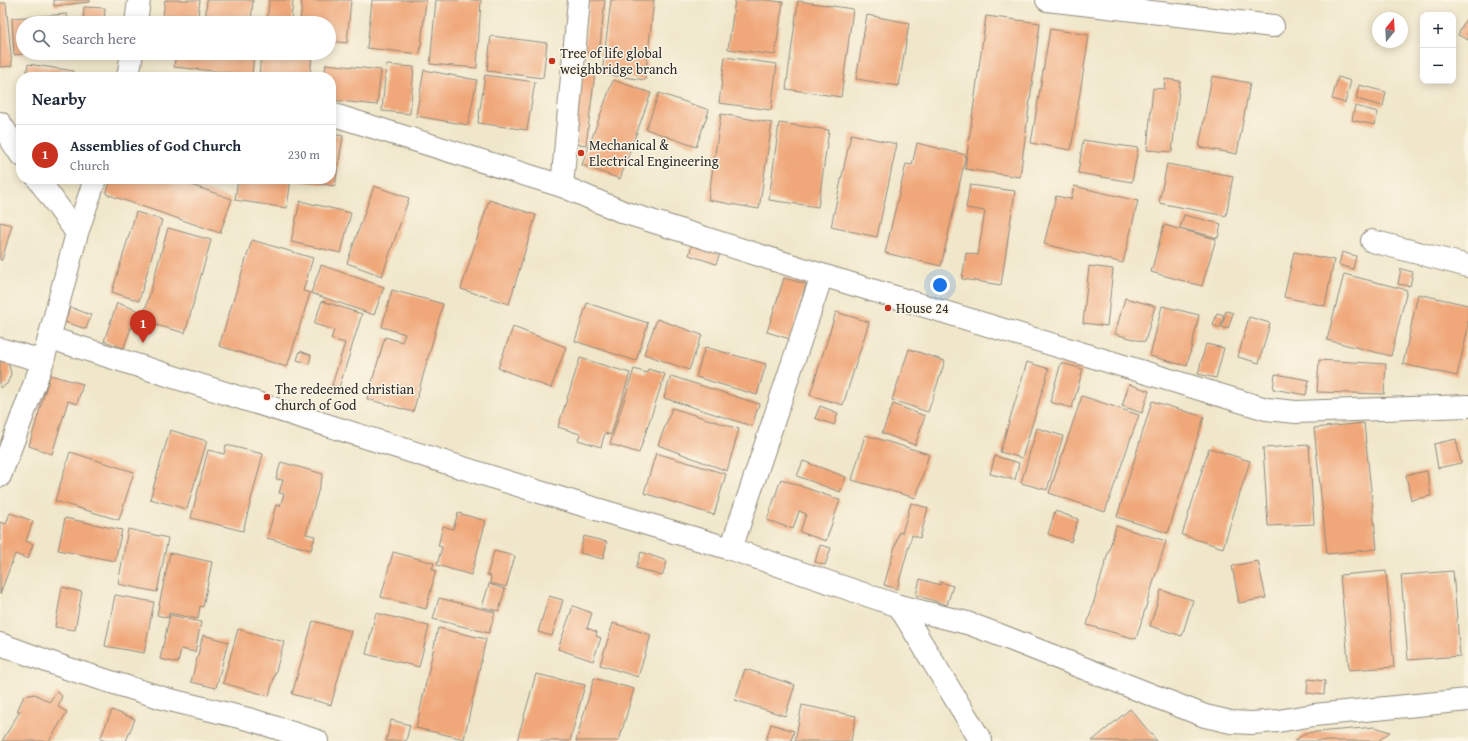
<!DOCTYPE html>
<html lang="en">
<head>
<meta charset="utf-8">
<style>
	:root { --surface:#fff; --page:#f6f6f7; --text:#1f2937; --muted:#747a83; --line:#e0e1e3; --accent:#c8321e }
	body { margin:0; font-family:"Gentium Book Plus",serif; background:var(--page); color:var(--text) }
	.controls { position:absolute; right:12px; top:12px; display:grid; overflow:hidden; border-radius:8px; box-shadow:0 2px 10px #0003 }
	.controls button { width:36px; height:36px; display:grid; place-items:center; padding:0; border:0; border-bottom:1px solid var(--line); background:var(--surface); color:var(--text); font:20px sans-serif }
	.compass { position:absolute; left:1372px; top:12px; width:36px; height:36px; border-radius:50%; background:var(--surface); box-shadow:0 2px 10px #0003; rotate:18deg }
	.you { position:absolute; left:940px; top:285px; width:14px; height:14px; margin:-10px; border:3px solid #fff; border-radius:50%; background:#1a73e8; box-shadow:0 0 0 6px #1a73e833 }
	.badge { display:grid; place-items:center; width:26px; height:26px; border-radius:50%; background:var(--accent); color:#fff; font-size:13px; font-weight:700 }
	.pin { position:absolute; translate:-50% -33px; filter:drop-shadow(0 1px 2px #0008) }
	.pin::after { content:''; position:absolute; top:21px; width:14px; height:12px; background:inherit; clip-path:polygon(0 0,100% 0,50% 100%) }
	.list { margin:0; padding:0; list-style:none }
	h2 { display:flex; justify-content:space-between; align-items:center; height:52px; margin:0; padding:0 16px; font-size:17px }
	h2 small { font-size:13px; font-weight:400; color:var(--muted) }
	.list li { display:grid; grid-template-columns:26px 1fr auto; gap:12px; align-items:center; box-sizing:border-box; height:60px; padding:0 16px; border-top:1px solid var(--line) }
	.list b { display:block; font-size:15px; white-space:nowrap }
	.list p { margin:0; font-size:13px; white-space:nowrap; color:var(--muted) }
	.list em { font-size:13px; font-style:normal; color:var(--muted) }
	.icon { flex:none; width:22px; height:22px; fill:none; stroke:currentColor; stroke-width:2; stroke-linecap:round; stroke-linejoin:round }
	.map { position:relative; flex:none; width:1468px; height:741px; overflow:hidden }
	.search { position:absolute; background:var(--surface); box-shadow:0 2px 10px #0003; left:16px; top:16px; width:320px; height:44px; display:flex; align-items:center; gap:10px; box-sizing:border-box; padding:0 14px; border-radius:22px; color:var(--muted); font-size:15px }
	.panel { position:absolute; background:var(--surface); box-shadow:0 2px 10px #0003; left:16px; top:72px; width:320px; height:112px; border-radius:16px }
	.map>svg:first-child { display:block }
</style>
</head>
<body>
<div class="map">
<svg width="1468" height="741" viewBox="0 0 1468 741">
	<rect width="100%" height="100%" fill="#fcf5e5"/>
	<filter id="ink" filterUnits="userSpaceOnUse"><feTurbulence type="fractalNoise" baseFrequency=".025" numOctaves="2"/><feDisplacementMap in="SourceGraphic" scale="8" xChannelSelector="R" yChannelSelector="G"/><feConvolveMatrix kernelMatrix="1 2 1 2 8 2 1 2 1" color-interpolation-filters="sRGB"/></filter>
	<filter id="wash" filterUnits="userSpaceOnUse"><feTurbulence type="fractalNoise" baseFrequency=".012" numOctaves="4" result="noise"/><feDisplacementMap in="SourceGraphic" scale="16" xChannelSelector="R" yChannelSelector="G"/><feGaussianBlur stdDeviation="0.9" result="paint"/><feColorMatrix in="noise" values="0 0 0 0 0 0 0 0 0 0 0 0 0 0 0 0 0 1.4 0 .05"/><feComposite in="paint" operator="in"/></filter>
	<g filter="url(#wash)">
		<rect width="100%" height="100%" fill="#f0e7cb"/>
		<g id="blocks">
			<path fill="#f0a87a" d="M 54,0 L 90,0 L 90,2 L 54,6 Z
				M 165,0 L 200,0 L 197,23 L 162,23 Z
				M 207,0 L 253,0 L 251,23 L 205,23 Z
				M 269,0 L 293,0 L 291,23 L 267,23 Z
				M 302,0 L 351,0 L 347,43 L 329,41 L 329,23 L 300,23 Z
				M 372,0 L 426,0 L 420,54 L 367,48 Z
				M 436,0 L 481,0 L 477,68 L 430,64 Z
				M 590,0 L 605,0 L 599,54 L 584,52 Z
				M 611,0 L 654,0 L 645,80 L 602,74 Z
				M 735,0 L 766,0 L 783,2 L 775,55 L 728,49 Z
				M 798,1 L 853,9 L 841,97 L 786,89 Z
				M 0,3 L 6,3 L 12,66 L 0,67 Z
				M 84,7 L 105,8 L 104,23 L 83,23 Z
				M 67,14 L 68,23 L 23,23 L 23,54 L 14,55 L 12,18 Z
				M 867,15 L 909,23 L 899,86 L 856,79 Z
				M 1468,15 L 1468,40 L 1458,35 Z
				M 986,16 L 1040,23 L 1020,177 L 965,169 Z
				M 1050,29 L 1089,35 L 1071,150 L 1031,143 Z
				M 491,36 L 547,43 L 543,78 L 487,71 Z
				M 176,53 L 254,53 L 252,75 L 174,67 Z
				M 261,53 L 312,53 L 310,77 L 259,77 Z
				M 725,57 L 777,64 L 771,110 L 719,103 Z
				M 28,64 L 74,71 L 73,77 L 26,77 Z
				M 326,64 L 381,70 L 377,105 L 331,100 L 331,77 L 324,77 Z
				M 386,65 L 414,67 L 410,114 L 382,111 Z
				M 424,70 L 477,80 L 468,125 L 416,116 Z
				M 581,72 L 595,73 L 586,145 L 572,143 Z
				M 485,75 L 535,82 L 527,130 L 478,123 Z
				M 1212,76 L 1250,83 L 1237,154 L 1199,147 Z
				M 1338,77 L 1351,81 L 1345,103 L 1332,99 Z
				M 1165,79 L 1180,81 L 1172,152 L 1147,150 L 1153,88 L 1164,89 Z
				M 613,80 L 651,93 L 620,179 L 582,165 Z
				M 1359,85 L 1386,92 L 1383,106 L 1356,99 Z
				M 659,93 L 709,110 L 696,147 L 646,129 Z
				M 1355,106 L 1378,112 L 1375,125 L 1352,120 Z
				M 721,114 L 772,123 L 759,209 L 708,200 Z
				M 779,123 L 829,130 L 818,207 L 769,200 Z
				M 331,134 L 343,136 L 335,186 L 299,181 L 300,179 L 331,179 Z
				M 851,134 L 897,144 L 877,237 L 831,227 Z
				M 1083,140 L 1138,148 L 1132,182 L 1078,173 Z
				M 917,143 L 966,155 L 941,266 L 885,253 L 906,164 L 912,165 Z
				M 1167,164 L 1233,176 L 1226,216 L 1159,203 Z
				M 111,179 L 174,179 L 232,199 L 220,233 L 106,194 Z
				M 238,179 L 291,179 L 287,208 L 235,200 Z
				M 970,185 L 1015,191 L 1001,285 L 962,279 L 966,253 L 978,255 L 985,211 L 966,208 Z
				M 374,186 L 409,198 L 382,276 L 347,263 Z
				M 1074,186 L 1138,201 L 1123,263 L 1044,244 L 1056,196 L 1071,199 Z
				M 489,200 L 536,215 L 509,304 L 461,289 Z
				M 300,201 L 351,213 L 341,253 L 291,242 Z
				M 136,212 L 162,220 L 139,301 L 112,292 Z
				M 1184,215 L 1221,224 L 1218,238 L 1180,228 Z
				M 0,222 L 12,225 L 2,260 L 0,260 Z
				M 1164,225 L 1216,239 L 1202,286 L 1151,272 Z
				M 168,228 L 211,240 L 185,333 L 142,321 Z
				M 252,240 L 313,258 L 303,291 L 310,293 L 287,367 L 219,346 Z
				M 692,244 L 720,253 L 716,264 L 689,255 Z
				M 1294,252 L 1334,260 L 1325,306 L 1284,297 Z
				M 1342,252 L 1356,256 L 1353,269 L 1339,265 Z
				M 321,265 L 384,287 L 374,315 L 311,293 Z
				M 1089,266 L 1113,269 L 1107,326 L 1083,323 Z
				M 1401,269 L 1413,272 L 1410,286 L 1398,284 Z
				M 1344,274 L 1407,290 L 1391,356 L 1327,340 Z
				M 784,278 L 806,284 L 790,339 L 767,332 Z
				M 392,290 L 443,304 L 413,412 L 367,399 L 385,337 L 402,342 L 405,334 L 382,327 Z
				M 1418,294 L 1468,305 L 1468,328 L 1457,376 L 1403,364 Z
				M 1125,298 L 1155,306 L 1145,342 L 1115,334 Z
				M 322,301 L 362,314 L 339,388 L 332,385 L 345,343 L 331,339 L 334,330 L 314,324 Z
				M 117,303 L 137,310 L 124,348 L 104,341 Z
				M 587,303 L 648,323 L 636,361 L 575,341 Z
				M 1162,306 L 1199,315 L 1187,366 L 1150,356 Z
				M 70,307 L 91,315 L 86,329 L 65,322 Z
				M 1226,311 L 1233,313 L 1228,329 L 1222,327 Z
				M 836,312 L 869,322 L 843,405 L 810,395 Z
				M 1217,313 L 1224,315 L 1220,328 L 1213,325 Z
				M 1249,317 L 1270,323 L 1259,363 L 1238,357 Z
				M 657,319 L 702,335 L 689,370 L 644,354 Z
				M 513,327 L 566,347 L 551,388 L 498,368 Z
				M 1206,344 L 1224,348 L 1216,378 L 1198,374 Z
				M 705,347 L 766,364 L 757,395 L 696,377 Z
				M 909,349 L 945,361 L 928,412 L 892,400 Z
				M 300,351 L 311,355 L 309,364 L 297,360 Z
				M 0,358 L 6,360 L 9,364 L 11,374 L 7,384 L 0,388 Z
				M 580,358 L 630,373 L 611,435 L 605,433 L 601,447 L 578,440 L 580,434 L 558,427 Z
				M 1319,360 L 1386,364 L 1384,394 L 1317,392 Z
				M 1027,362 L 1049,369 L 1022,458 L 1000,452 Z
				M 1061,363 L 1083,369 L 1072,408 L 1050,402 Z
				M 634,369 L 647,373 L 648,369 L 665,374 L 639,453 L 610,444 Z
				M 1275,374 L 1309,380 L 1306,395 L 1273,389 Z
				M 50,375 L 83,384 L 77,404 L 68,401 L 52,454 L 29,446 Z
				M 671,376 L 759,404 L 752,426 L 664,398 Z
				M 1129,384 L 1149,391 L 1142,413 L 1122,406 Z
				M 1082,396 L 1139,415 L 1105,512 L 1049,493 Z
				M 1152,401 L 1204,417 L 1168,533 L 1117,517 Z
				M 893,404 L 925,416 L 915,445 L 882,433 Z
				M 820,406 L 838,413 L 834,425 L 815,418 Z
				M 672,408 L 739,429 L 727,471 L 658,445 Z
				M 1364,423 L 1377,549 L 1327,554 L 1314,428 Z
				M 1037,428 L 1063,436 L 1047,490 L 1021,483 Z
				M 170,430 L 207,441 L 187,509 L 150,499 Z
				M 865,435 L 929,454 L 916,498 L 852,480 Z
				M 1456,439 L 1461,463 L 1438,468 L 1434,444 Z
				M 226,445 L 263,454 L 243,531 L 191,518 L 208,450 L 224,454 Z
				M 1309,445 L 1314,524 L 1268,526 L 1263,448 Z
				M 1209,448 L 1250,461 L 1223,548 L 1182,535 Z
				M 70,452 L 134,472 L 119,520 L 55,501 Z
				M 656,453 L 726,474 L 714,515 L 644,493 Z
				M 995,456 L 1019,463 L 1015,480 L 990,474 Z
				M 803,461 L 846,477 L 840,492 L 797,476 Z
				M 281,462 L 323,474 L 306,534 L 315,536 L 311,550 L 267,538 L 276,505 L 280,506 L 284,494 L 279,493 L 283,480 L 276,479 Z
				M 1427,471 L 1431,496 L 1411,500 L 1406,475 Z
				M 781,479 L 840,500 L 826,541 L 800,532 L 806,514 L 799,511 L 793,529 L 767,520 Z
				M 911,503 L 928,508 L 920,538 L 912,535 L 897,589 L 884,585 L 899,532 L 902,533 Z
				M 1055,511 L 1078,519 L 1071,542 L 1048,534 Z
				M 10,513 L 33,521 L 26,541 L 33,544 L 28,559 L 15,554 L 0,594 L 0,522 L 6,524 Z
				M 458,513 L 486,521 L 471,575 L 437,565 L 442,547 L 438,546 L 443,526 L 453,529 Z
				M 65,518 L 122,530 L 115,561 L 58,550 Z
				M 1116,526 L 1166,541 L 1136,639 L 1087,625 Z
				M 128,529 L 168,538 L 157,592 L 118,584 Z
				M 584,536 L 607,542 L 603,559 L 580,553 Z
				M 820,545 L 831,548 L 825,565 L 815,562 Z
				M 494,551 L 515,556 L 506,587 L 490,583 L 491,576 L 487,575 Z
				M 393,552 L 434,563 L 432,570 L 436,570 L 426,609 L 381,597 Z
				M 641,552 L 667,561 L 662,576 L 636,568 Z
				M 170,553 L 212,562 L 203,607 L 200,606 L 198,619 L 169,613 L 168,618 L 157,615 Z
				M 1258,561 L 1266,598 L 1239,603 L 1232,566 Z
				M 1386,571 L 1394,667 L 1349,670 L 1340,575 Z
				M 1453,571 L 1460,656 L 1408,660 L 1401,575 Z
				M 920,579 L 940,585 L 940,582 L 953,586 L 947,605 L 916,595 Z
				M 489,584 L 505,589 L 499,611 L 482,607 Z
				M 62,587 L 82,592 L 75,630 L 55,627 Z
				M 1161,590 L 1193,600 L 1182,636 L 1150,626 Z
				M 115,595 L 154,602 L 144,653 L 105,646 Z
				M 549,596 L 563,600 L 552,636 L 538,632 Z
				M 439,598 L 495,612 L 489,633 L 433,619 Z
				M 573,606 L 592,613 L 587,628 L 597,632 L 596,636 L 601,638 L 593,661 L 558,649 Z
				M 376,613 L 429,626 L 419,667 L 366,654 Z
				M 170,615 L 201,622 L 195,652 L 181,649 L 178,663 L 160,659 Z
				M 313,621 L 351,631 L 331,705 L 292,694 Z
				M 613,623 L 651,635 L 638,677 L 600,665 Z
				M 438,628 L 486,639 L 464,739 L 416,728 Z
				M 238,629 L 284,642 L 269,696 L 223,683 Z
				M 203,635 L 228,642 L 216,688 L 191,682 Z
				M 745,669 L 795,685 L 785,716 L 735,700 Z
				M 536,674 L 585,685 L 570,741 L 517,741 Z
				M 594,678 L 634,689 L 619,741 L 576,741 Z
				M 1308,679 L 1325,681 L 1324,695 L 1307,693 Z
				M 57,692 L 62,696 L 58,707 L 67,712 L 49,741 L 2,741 L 20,711 L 17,711 L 24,696 L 35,694 L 49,702 Z
				M 802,705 L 856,716 L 851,741 L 795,741 Z
				M 1130,709 L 1157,741 L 1092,741 Z
				M 112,710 L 135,719 L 126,741 L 106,741 L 100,739 Z
				M 391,720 L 410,725 L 406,741 L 386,741 Z
				M 771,724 L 794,731 L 791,741 L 770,741 L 766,740 Z
				M 1375,727 L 1390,732 L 1378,741 L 1295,741 L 1305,733 Z"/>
		</g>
	</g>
	<g filter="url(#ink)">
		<use href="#blocks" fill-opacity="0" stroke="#8e897b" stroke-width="1"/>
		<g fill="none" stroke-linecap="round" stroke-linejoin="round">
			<g stroke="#8e897b" stroke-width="24">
				<path id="minor" d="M 1047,0 L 1273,26
					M 136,23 L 139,0
					M 128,77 L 132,53
					M 331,114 L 562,186 L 623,212 L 822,275 L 1266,409 L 1296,412 L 1468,406
					M 0,123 L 21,155
					M 38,179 L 77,233
					M 1372,241 L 1468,266
					M 50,338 L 546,494 L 731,549 L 899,606 L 967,623 L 997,634 L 1205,716 L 1231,722 L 1252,723 L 1278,721 L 1314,715 L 1468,700
					M 0,349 L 43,361
					M 0,476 L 43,361 L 77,233 L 95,179
					M 731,549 L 822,275
					M 899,606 L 981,741
					M 0,644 L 66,668 L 166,699 L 252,720 L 317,741"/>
			</g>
			<g stroke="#8e897b" stroke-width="24">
				<path id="tertiary" d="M 562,186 L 579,0"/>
			</g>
			<use href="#minor" stroke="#fff" stroke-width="22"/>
			<use href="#tertiary" stroke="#fff" stroke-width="22"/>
		</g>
	</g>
	<g fill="#c8321e" stroke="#fcf5e5" stroke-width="1.5">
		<circle cx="552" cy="61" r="4"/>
		<circle cx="581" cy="153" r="4"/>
		<circle cx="888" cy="308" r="4"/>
		<circle cx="267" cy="397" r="4"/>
	</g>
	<g text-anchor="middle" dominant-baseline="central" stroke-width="3" stroke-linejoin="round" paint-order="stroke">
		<g font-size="14" fill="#2b2b2b" stroke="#fcf5e5" text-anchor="start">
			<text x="560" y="53">Tree of life global<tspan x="560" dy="16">weighbridge branch</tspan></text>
			<text x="589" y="145">Mechanical &amp;<tspan x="589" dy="16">Electrical Engineering</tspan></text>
			<text x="896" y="308">House 24</text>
			<text x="275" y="389">The redeemed christian<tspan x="275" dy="16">church of God</tspan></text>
		</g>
	</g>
</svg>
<div class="controls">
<button>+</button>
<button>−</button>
</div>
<svg class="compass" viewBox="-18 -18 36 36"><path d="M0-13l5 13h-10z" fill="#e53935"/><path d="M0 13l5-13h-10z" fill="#747a83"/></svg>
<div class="you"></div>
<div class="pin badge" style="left:143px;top:343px">1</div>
<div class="search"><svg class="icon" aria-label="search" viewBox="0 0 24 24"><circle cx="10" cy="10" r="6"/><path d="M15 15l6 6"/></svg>Search here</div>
<section class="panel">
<h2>Nearby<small></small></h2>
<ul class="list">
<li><span class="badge">1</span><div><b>Assemblies of God Church</b><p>Church</p></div><em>230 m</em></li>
</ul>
</section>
</div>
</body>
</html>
